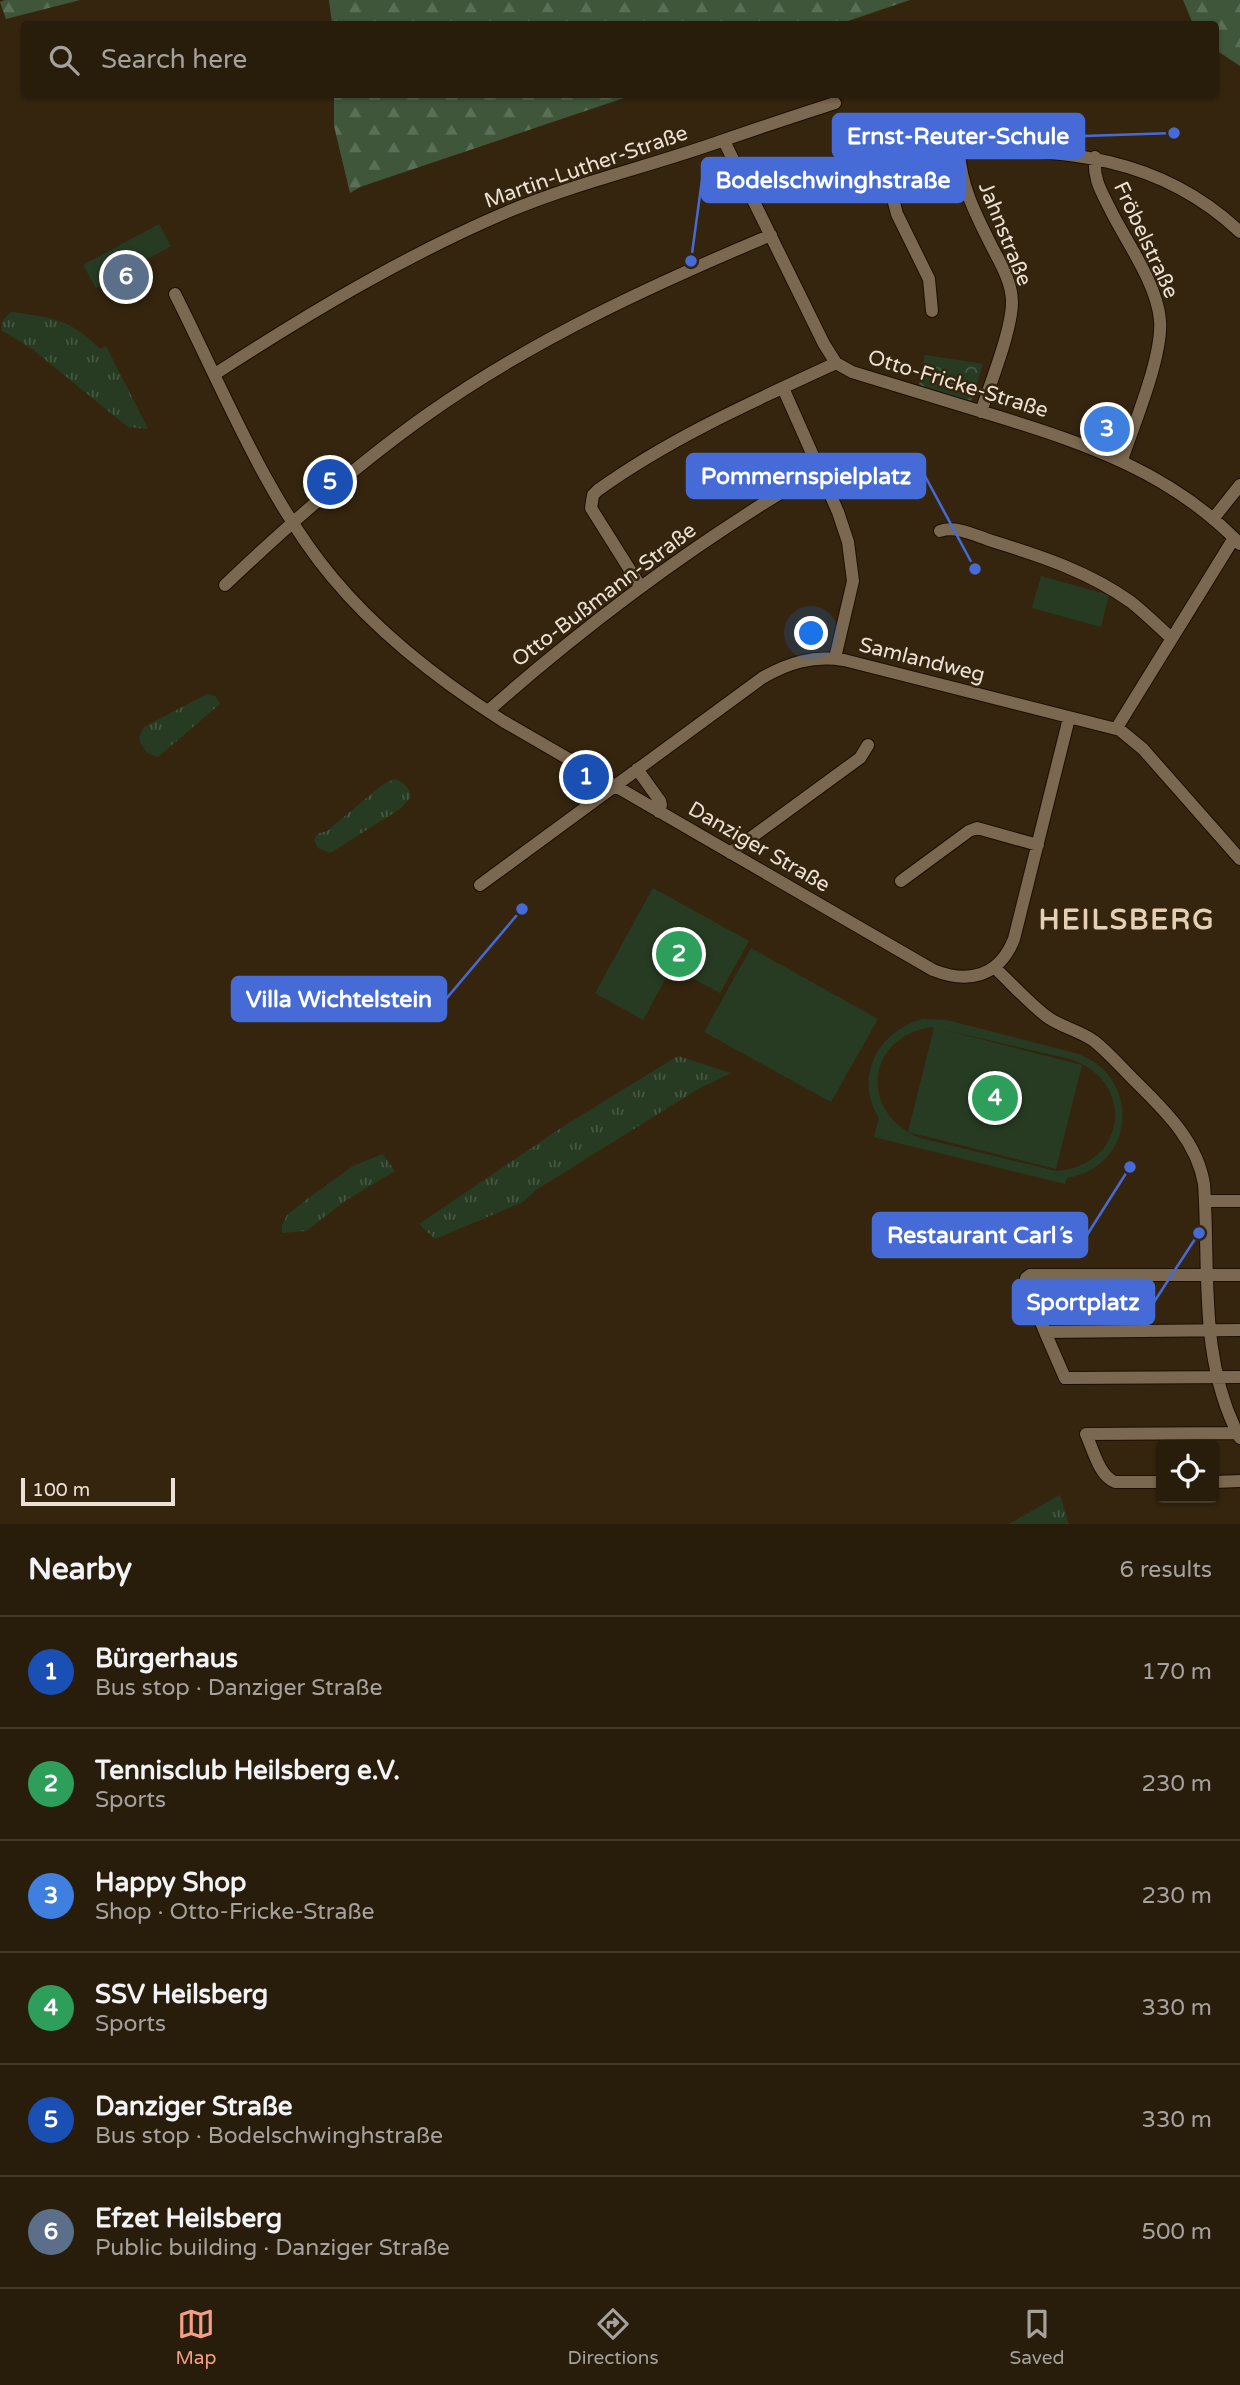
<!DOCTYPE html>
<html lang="en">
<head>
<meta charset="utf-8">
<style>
	:root { --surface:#281c0b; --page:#302514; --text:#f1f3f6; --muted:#a5a19d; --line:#443a2c; --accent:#f49e88 }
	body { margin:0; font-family:"Varela Round",sans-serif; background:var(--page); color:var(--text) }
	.controls { position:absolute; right:21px; bottom:21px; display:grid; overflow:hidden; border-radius:7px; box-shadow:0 2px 5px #0004 }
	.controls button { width:63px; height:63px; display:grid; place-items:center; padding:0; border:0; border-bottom:2px solid var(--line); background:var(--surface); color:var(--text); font:35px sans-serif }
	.scale { position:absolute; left:21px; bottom:18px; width:154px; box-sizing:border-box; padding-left:7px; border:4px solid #ece1d4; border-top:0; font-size:19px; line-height:24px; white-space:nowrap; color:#ece1d4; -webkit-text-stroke:5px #35250f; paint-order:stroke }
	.you { position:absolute; left:812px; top:634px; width:24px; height:24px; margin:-18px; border:5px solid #fff; border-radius:50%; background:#1a73e8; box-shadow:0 0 0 10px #1a73e833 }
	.badge { display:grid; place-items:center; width:46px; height:46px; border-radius:50%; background:var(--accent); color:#fff; font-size:23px; font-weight:700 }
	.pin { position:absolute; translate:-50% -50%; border:4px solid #fff; box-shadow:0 2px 7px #0006 }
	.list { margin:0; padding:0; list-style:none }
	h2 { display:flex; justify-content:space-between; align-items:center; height:91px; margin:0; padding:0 28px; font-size:30px }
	h2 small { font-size:23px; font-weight:400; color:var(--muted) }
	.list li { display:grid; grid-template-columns:46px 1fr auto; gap:21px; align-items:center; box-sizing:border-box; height:112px; padding:0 28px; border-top:2px solid var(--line) }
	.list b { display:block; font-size:26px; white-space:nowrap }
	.list p { margin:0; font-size:23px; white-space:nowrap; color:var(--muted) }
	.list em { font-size:23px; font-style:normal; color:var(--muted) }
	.icon { flex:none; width:38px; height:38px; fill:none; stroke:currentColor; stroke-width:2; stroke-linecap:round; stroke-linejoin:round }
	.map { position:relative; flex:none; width:1240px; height:1524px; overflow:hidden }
	.search { position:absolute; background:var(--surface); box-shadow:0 2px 5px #0004; left:21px; right:21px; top:21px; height:77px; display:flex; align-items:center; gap:18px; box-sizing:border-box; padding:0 24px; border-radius:7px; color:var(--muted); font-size:26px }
	.sheet { height:763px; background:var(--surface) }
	nav { display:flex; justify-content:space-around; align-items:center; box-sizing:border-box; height:98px; border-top:2px solid var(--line); background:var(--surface); font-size:19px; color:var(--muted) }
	nav a { display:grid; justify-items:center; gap:4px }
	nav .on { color:var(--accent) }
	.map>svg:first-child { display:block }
</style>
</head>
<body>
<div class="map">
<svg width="1240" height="1524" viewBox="0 0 1240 1524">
	<defs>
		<pattern id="grass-tufts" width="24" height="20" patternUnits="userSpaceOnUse" patternTransform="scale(1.75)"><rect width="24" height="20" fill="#273b23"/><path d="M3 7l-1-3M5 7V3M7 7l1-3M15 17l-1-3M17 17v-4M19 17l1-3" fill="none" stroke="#465742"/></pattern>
		<pattern id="forest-firs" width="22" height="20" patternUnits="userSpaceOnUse" patternTransform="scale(1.75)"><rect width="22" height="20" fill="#3f563b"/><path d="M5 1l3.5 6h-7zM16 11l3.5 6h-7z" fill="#5b6e56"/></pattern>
		<pattern id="park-crowns" width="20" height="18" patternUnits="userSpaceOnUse" patternTransform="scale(1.75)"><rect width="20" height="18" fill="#273b23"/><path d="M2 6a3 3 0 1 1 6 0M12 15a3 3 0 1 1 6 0" fill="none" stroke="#465742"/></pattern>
	</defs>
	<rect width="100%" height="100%" fill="#35250f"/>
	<path fill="url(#grass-tufts)" d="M 11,312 C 54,318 68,318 100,349 L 106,346 L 148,429 L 128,427 L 32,349 L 1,330 L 3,320 Z
		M 207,694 L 215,696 L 220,704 L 158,757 C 146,754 142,749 139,737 L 144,727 Z
		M 394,779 C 405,782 408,787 411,797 L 400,809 L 330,853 L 318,848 L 314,840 L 317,834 L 327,831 L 381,786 Z
		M 678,1056 L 731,1073 L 698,1089 L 536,1190 L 523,1202 L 435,1239 L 419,1224 L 567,1124 Z
		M 383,1154 L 395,1171 L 348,1199 L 306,1231 L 282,1233 L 282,1225 L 287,1215 L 306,1200 L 353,1166 Z
		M 1060,1495 L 1069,1524 L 1009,1524 Z"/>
	<path fill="url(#forest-firs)" d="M 5,0 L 80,0 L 6,19 L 0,2 Z
		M 329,0 L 910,0 L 839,24 L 332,24 Z
		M 1183,0 L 1240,0 L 1240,66 L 1216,50 L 1216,24 L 1193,24 Z
		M 334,95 L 334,94 L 633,95 L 360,187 L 350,193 L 334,126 Z"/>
	<path fill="url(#park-crowns)" d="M 925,355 L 983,364 L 971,402 L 919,385 Z"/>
	<path fill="#273b23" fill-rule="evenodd" d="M 159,224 L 171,246 L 96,288 L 83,265 Z
		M 1041,576 L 1109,595 L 1101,627 L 1032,608 Z
		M 653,888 L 749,941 L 720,993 L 672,967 L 643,1020 L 595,993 Z
		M 751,948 L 878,1019 L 831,1102 L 704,1032 Z
		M 923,1019 L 947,1020 L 1075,1053 C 1142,1074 1137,1167 1067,1178 L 1065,1184 L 874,1137 L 879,1118 C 853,1077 879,1030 923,1019 ZM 931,1027 L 934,1028 L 908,1132 L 1056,1169 L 1082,1065 L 937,1028 L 1070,1059 C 1137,1081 1127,1166 1056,1171 L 920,1138 C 859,1113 865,1038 931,1027 Z"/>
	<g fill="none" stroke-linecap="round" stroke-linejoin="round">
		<g stroke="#1c0e00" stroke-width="14">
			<path id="minor" d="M 724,141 L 824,344 L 836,363 L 852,372 C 900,387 948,401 996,416 C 1087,444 1172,473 1240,544
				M 959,151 C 961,187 976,215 992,247 C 1001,264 1012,283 1012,302 C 1012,330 990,384 981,412
				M 881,154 L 897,214 L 929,279 L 932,311
				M 1095,157 C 1093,181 1102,192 1112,213 C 1128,244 1157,285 1160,320 C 1163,356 1134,424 1122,460
				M 754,198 C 784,183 814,168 847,160 C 884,152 921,152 958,151 C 1063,148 1160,156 1240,232
				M 175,294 C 222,387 266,498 332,577 C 380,635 440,681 503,721 L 933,970 C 968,984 999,977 1014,939 L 1069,718
				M 215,374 C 309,313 404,256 507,212 C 578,182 652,166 724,140 C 761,127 798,115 835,103
				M 783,388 L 838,512 L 848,542 L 853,581 L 835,658
				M 1213,519 L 1240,485
				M 940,531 C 956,525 976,536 992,541 C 1041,556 1089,572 1131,602 C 1145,613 1158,626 1171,638
				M 225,585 C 289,524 356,465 428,414 C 534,339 652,285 771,235
				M 640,586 L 591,508 L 593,495 L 598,490 C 672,437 754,401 836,363
				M 488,711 C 591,620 700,539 819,470
				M 1116,729 L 1234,538
				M 637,769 L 660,801 L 661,805 L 659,812
				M 730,853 L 860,758 L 868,745
				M 901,881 L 969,831 L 977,828 L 1038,845
				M 480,885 L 762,678 C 788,663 813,655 844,660 L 1120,730 L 1143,749 L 1240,859
				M 995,968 C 1012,984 1028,1002 1046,1016 C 1060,1027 1079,1030 1094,1041 C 1108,1052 1120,1066 1133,1079 C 1163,1109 1197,1140 1204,1184 C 1210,1269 1198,1360 1240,1438
				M 1206,1201 L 1240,1201
				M 1240,1330 L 1045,1332 L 1065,1378 L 1240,1377
				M 1045,1332 L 1027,1288 L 1026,1278 L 1030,1275 L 1240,1275
				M 1161,1482 L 1115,1482 C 1099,1476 1093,1449 1086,1434 L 1237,1433
				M 1214,1482 L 1240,1481"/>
		</g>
		<use href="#minor" stroke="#7a6850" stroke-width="12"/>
	</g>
	<g text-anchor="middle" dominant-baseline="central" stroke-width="5" stroke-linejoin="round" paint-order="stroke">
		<g font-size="21" fill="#ece1d4" stroke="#35250f">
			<text transform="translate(586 167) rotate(-19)">Martin-Luther-Straße</text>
			<text transform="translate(1005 234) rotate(68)">Jahnstraße</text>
			<text transform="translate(1146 240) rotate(65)">Fröbelstraße</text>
			<text transform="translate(958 384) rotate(17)">Otto-Fricke-Straße</text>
			<text transform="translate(604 595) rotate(-37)">Otto-Bußmann-Straße</text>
			<text transform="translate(922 660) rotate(14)">Samlandweg</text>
			<text transform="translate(759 847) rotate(30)">Danziger Straße</text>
		</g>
		<g font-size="28" font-weight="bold" letter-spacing="2" fill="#e5d0b6" stroke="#35250f">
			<text x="1127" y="920">HEILSBERG</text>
		</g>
	</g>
	<path fill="none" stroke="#466bd7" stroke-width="2.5" d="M1174 133L1084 136M691 261L702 180M975 569L925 476M522 909L446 999M1130 1167L1087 1235M1199 1233L1154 1302"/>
	<g fill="#466bd7" stroke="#35250f" stroke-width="2.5">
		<circle cx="1174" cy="133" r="7"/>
		<circle cx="691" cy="261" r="7"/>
		<circle cx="975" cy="569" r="7"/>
		<circle cx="522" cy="909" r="7"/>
		<circle cx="1130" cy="1167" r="7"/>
		<circle cx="1199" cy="1233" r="7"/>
	</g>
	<g fill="#466bd7" stroke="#466bd7" stroke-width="2.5">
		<rect x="833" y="114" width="251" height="44" rx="7"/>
		<rect x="702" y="158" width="263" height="44" rx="7"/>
		<rect x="687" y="454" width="238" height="44" rx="7"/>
		<rect x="232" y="977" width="214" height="44" rx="7"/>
		<rect x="873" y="1213" width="214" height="44" rx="7"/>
		<rect x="1013" y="1280" width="141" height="44" rx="7"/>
	</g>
	<g font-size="23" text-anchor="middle" font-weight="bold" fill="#fff">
		<text x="958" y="144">Ernst-Reuter-Schule</text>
		<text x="833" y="188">Bodelschwinghstraße</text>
		<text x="806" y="484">Pommernspielplatz</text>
		<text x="339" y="1007">Villa Wichtelstein</text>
		<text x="980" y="1243">Restaurant Carl´s</text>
		<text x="1083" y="1310">Sportplatz</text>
	</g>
</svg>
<div class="controls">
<button><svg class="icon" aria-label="locate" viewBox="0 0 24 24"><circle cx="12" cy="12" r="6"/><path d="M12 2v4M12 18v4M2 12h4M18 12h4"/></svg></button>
</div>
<div class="scale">100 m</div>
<div class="you"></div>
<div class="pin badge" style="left:586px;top:777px;background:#1a4fb4">1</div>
<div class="pin badge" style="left:679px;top:954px;background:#2e9e5b">2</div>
<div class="pin badge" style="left:1107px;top:429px;background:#3f7fe0">3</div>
<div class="pin badge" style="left:995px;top:1098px;background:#2e9e5b">4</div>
<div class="pin badge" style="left:330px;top:482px;background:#1a4fb4">5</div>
<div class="pin badge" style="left:126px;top:277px;background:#5c6f8a">6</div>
<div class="search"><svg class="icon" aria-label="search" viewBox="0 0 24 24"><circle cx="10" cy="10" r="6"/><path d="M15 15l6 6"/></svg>Search here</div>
</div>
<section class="sheet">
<h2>Nearby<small>6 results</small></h2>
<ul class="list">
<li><span class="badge" style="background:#1a4fb4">1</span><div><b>Bürgerhaus</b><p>Bus stop · Danziger Straße</p></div><em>170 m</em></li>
<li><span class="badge" style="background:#2e9e5b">2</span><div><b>Tennisclub Heilsberg e.V.</b><p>Sports</p></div><em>230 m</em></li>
<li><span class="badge" style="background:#3f7fe0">3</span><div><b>Happy Shop</b><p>Shop · Otto-Fricke-Straße</p></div><em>230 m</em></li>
<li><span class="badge" style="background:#2e9e5b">4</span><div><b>SSV Heilsberg</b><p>Sports</p></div><em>330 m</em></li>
<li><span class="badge" style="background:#1a4fb4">5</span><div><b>Danziger Straße</b><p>Bus stop · Bodelschwinghstraße</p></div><em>330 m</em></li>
<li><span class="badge" style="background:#5c6f8a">6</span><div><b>Efzet Heilsberg</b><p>Public building · Danziger Straße</p></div><em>500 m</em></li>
</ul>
</section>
<nav>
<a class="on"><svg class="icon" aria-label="map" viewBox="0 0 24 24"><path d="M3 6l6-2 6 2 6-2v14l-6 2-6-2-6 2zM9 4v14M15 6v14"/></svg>Map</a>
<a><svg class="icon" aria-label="directions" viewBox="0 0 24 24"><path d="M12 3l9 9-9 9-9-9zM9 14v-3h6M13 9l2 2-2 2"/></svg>Directions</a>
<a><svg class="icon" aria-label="saved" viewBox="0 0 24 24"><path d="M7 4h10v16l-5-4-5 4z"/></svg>Saved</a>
</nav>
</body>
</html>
